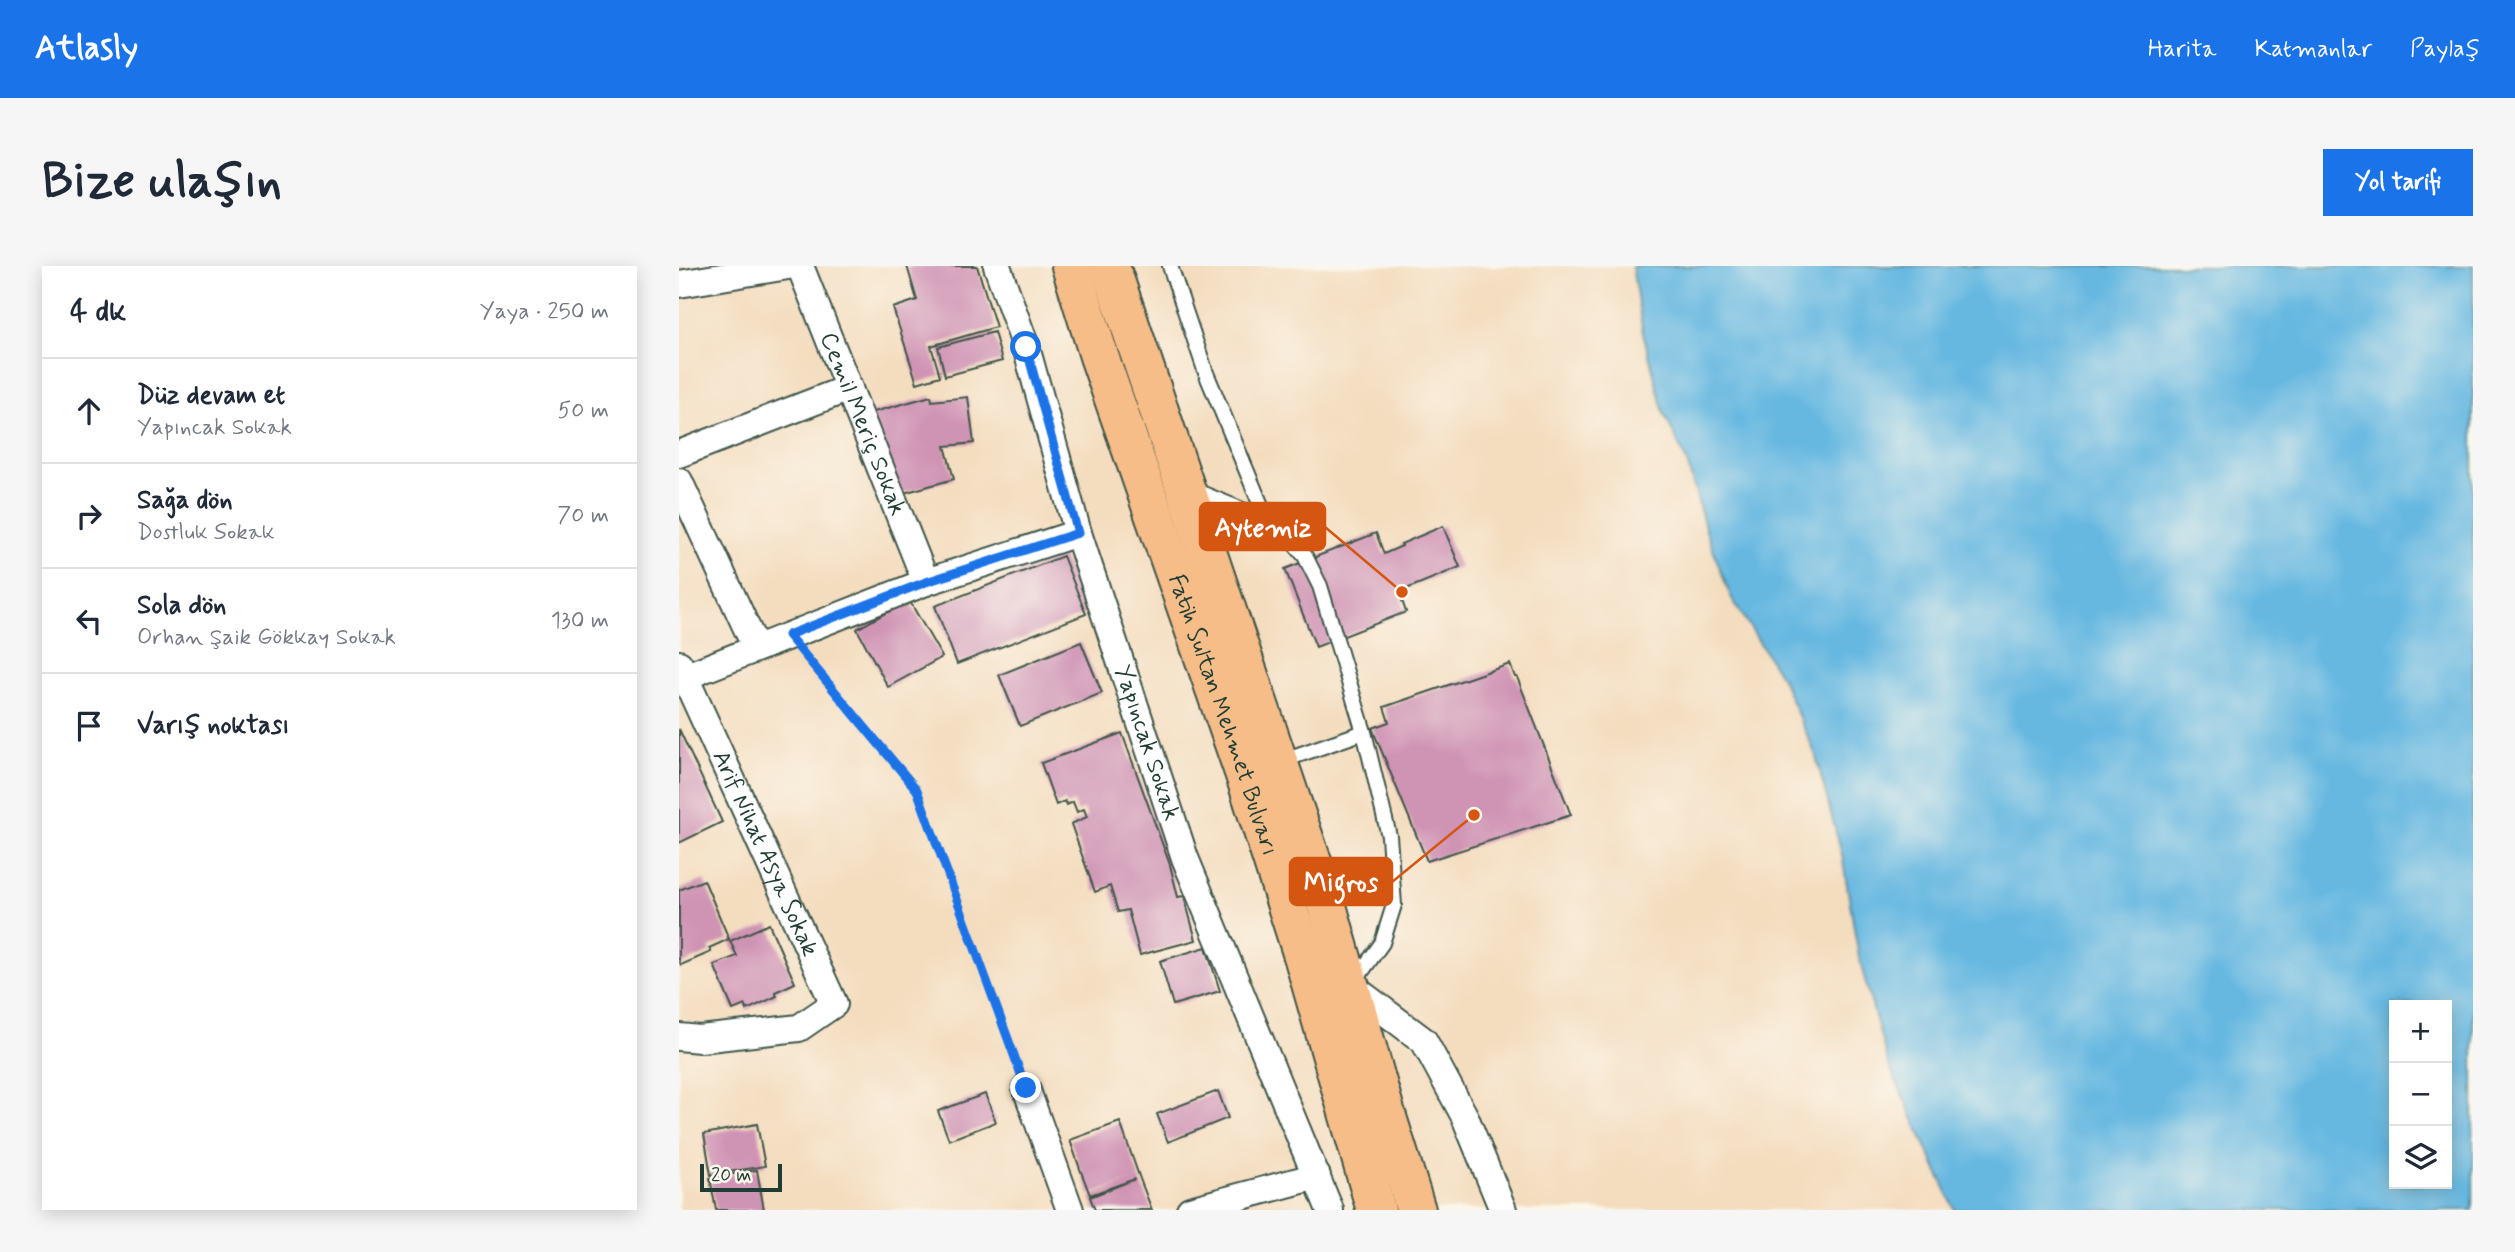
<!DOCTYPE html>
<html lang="tr">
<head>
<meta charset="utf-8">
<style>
	:root { --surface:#fff; --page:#f6f6f7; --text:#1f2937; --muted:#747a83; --line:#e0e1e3; --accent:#1a73e8 }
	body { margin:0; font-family:Mynerve,sans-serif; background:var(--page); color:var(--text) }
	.controls { position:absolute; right:21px; bottom:21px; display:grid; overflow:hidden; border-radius:0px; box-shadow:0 4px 18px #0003 }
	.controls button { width:63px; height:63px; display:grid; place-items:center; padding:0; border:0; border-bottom:2px solid var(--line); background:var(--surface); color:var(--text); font:35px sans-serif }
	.scale { position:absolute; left:21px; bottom:18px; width:82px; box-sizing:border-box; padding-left:7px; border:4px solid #1f3d34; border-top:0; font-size:19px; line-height:24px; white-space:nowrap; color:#1f3d34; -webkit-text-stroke:5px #fbf7ec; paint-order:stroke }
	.stop { position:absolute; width:21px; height:21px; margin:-16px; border:5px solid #1a73e8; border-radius:50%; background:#fff }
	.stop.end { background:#1a73e8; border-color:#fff; box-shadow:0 2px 7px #0008 }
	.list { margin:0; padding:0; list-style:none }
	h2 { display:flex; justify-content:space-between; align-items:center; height:91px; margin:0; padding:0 28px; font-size:30px }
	h2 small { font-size:23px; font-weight:400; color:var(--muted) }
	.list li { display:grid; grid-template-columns:46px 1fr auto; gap:21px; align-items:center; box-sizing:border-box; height:105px; padding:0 28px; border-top:2px solid var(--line) }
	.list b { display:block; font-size:26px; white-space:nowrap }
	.list p { margin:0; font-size:23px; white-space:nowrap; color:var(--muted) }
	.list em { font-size:23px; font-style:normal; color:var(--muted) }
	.icon { flex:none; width:38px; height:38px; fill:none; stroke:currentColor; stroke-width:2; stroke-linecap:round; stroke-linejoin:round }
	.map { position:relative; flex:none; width:1794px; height:944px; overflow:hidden; border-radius:0px }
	header { display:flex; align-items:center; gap:42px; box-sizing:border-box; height:98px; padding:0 35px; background:var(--accent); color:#fff }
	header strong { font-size:33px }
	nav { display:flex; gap:38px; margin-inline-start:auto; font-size:24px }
	.intro { display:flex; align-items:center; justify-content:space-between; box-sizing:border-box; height:168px; padding:0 42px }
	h1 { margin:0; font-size:49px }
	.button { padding:18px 32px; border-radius:0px; background:var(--accent); color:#fff; font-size:24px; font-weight:700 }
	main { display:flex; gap:42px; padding:0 42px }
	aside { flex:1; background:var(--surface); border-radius:0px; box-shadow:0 4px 18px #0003 }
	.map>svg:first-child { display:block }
</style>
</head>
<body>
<header>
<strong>Atlasly</strong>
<nav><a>Harita</a><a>Katmanlar</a><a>Paylaş</a></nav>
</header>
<div class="intro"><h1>Bize ulaşın</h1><a class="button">Yol tarifi</a></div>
<main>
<aside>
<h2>4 dk<small>Yaya · 250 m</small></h2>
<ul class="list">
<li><svg class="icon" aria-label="ahead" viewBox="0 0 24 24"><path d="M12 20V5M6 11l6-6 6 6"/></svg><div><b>Düz devam et</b><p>Yapıncak Sokak</p></div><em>50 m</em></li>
<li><svg class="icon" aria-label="right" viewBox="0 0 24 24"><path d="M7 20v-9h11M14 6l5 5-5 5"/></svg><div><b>Sağa dön</b><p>Dostluk Sokak</p></div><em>70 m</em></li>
<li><svg class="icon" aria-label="left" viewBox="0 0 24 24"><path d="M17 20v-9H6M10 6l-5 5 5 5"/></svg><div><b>Sola dön</b><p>Orhan Şaik Gökkay Sokak</p></div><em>130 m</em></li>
<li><svg class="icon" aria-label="arrive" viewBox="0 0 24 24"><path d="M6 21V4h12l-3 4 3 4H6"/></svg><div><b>Varış noktası</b></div></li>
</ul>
</aside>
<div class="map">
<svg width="1794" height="944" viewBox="0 0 1794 944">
	<rect width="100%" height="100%" fill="#fbf7ec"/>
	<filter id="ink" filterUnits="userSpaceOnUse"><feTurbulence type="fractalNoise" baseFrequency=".0143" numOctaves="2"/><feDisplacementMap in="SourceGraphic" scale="14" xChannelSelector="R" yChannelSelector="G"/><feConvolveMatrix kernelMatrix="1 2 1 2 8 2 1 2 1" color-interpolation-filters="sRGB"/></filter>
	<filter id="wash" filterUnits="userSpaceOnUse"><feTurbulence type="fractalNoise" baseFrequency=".00686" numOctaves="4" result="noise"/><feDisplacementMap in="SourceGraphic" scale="28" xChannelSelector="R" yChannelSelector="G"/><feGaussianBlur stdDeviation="1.57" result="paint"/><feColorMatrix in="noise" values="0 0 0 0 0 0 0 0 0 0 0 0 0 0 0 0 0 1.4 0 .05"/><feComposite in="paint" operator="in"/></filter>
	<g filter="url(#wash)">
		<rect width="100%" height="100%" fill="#f4ddbf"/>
		<path fill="#66b8e1" stroke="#427a8a" stroke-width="2" fill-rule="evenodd" d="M 953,0 L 1794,0 L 1794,944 L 1276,944 L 1209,797 L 1180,692 L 1163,589 L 1136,487 L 1103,413 L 1051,329 L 1027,265 L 1008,196 L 985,147 L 964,67 ZM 1715,739 L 1768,739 L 1768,918 L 1715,918 Z"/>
		<g id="blocks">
			<path fill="#cf93b4" d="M 228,0 L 298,0 L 317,61 L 252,80 L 261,110 L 238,117 L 214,42 L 238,34 Z
				M 315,66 L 323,95 L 266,110 L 259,81 Z
				M 252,130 L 253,135 L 289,131 L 295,177 L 266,180 L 275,213 L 214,230 L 191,147 Z
				M 764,260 L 781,301 L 720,326 L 727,346 L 637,381 L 606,303 L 697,267 L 705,288 L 723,280 L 722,278 Z
				M 384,290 L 407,348 L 278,398 L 256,340 Z
				M 230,334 L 263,391 L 209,421 L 178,363 Z
				M 402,376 L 423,427 L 341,460 L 320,409 Z
				M 831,398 L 836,411 L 838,411 L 892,549 L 748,595 L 693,462 L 710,456 L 705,441 Z
				M 0,463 L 43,556 L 0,577 Z
				M 443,467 L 491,599 L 499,631 L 505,630 L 517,674 L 461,689 L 449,644 L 439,646 L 431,620 L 416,626 L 392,558 L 408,551 L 405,543 L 398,546 L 394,536 L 388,539 L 386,535 L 377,539 L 362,497 Z
				M 25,614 L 50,673 L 30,682 L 32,686 L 2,699 L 0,694 L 0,624 Z
				M 90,658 L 116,717 L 96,726 L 98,730 L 68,744 L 66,739 L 54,744 L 35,699 L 58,690 L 51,675 Z
				M 527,681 L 541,725 L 494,739 L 481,695 Z
				M 539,825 L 549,852 L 489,876 L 478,848 Z
				M 306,828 L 317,856 L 270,874 L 259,845 Z
				M 441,856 L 461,913 L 473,944 L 416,944 L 411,931 L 456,913 L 411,929 L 401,903 L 391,874 Z
				M 78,858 L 86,900 L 32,909 L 25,868 Z
				M 78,904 L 85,944 L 37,944 L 31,912 Z"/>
		</g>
	</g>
	<g filter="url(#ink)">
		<use href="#blocks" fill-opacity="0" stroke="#3f5549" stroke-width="2"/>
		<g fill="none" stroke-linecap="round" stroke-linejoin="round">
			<g stroke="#3f5549" stroke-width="18">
				<path id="lane" d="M 491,0 L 527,107 L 588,254
					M 512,223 L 588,254 L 608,269 L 626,290 L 641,320 L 685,466 L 710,570 L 715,639 L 703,677 L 675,716
					M 602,495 L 685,466"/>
			</g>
			<g stroke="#3f5549" stroke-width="30">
				<g id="street">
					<path id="s1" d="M 121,0 L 247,316"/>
					<path id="s2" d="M 318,0 L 347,81 L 399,267 L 506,592 L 651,944"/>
					<path d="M 0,18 L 109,0"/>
					<path d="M 0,188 L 170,122"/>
					<path d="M 0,215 L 77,382"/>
					<path id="s3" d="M 0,398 L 155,738 L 120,762 L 21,773 L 0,771"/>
					<path d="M 0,413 L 247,316 L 399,267"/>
					<path d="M 672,720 L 745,775 L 786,851 L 824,944"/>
					<path d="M 347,822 L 391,944"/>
					<path d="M 511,944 L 638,910"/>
				</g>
			</g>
			<g stroke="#3f5549" stroke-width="42">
				<g id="primary">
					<path id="s4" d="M 392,0 L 420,90 L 567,512 L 625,693 L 697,944"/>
					<path d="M 431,0 L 648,640 L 706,845 L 737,944"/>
				</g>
			</g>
			<path stroke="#3f5549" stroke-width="4.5" stroke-dasharray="2 5" stroke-linecap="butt" d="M 126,390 L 238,524 L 338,798"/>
			<use href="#lane" stroke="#fff" stroke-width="14"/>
			<use href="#street" stroke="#fff" stroke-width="26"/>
			<use href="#primary" stroke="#f7bd88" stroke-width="38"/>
		</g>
	</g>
	<g fill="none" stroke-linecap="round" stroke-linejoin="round" filter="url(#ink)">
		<path stroke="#1a73e8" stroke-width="9" d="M 347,81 L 399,267 L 247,316 L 109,369 L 238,524 L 347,822"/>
	</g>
	<g text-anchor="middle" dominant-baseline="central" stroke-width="6" stroke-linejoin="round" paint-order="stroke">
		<g font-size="24" fill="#1f3d34" stroke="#fbf7ec">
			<text stroke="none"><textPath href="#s1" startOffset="170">Cemil Meriç Sokak</textPath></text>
			<text stroke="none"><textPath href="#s4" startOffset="474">Fatih Sultan Mehmet Bulvarı</textPath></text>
			<text stroke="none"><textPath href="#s2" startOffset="500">Yapıncak Sokak</textPath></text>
			<text stroke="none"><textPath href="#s3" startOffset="208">Arif Nihat Asya Sokak</textPath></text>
		</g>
	</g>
	<path fill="none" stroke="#d45610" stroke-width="2.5" d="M723 326L646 261M795 549L713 616"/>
	<g fill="#d45610" stroke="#fbf7ec" stroke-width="2.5">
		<circle cx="723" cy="326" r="7"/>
		<circle cx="795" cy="549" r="7"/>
	</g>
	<g fill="#d45610" stroke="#d45610" stroke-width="2.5">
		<rect x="521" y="237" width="125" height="47" rx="7"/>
		<rect x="611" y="592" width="102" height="47" rx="7"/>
	</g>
	<g font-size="26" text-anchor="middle" font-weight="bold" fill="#fff">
		<text x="584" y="270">Aytemiz</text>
		<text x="662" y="625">Migros</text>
	</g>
</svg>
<div class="controls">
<button>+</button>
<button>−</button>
<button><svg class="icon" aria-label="layers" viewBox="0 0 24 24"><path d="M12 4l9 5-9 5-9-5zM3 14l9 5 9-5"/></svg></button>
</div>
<div class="scale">20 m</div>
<div class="stop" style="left:347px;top:81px"></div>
<div class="stop end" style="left:347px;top:822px"></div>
</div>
</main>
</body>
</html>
